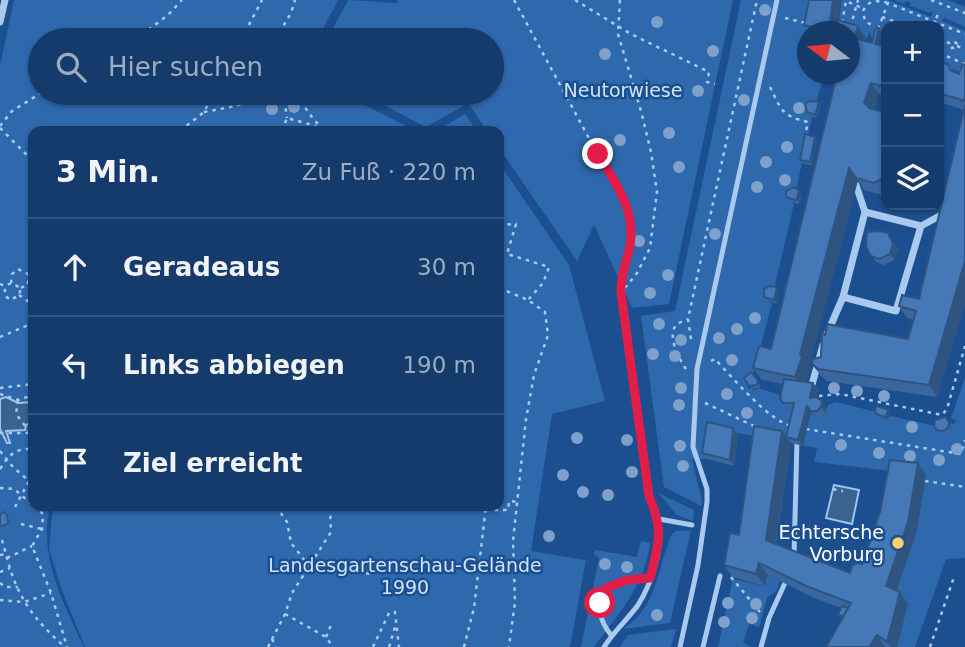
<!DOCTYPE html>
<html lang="de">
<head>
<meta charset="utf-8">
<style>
	:root { --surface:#143b6b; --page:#214673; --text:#f1f3f6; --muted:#9dadc1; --line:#33557e }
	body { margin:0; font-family:"DejaVu Sans",sans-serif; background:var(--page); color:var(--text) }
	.controls { position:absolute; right:21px; top:21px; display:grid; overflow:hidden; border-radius:14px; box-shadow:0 2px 5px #0004 }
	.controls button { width:63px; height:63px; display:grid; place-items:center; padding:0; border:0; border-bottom:2px solid var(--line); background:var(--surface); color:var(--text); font:35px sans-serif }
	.compass { position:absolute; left:797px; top:21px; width:63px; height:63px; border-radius:50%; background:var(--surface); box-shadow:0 2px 5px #0004; rotate:286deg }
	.stop { position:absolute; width:21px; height:21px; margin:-16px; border:5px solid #e11d48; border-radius:50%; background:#fff }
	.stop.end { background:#e11d48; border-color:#fff; box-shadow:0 2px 7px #0008 }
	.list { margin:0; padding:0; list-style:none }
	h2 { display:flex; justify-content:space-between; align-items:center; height:91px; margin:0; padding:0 28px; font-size:30px }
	h2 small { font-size:23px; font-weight:400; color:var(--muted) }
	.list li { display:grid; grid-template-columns:46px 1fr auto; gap:21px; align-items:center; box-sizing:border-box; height:98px; padding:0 28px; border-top:2px solid var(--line) }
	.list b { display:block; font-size:26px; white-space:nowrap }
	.list em { font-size:23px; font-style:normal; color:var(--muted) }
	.icon { flex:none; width:38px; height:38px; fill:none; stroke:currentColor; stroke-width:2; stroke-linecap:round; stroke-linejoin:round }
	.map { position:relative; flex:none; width:965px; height:647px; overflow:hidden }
	.search { position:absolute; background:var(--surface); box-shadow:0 2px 5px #0004; left:28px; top:28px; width:476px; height:77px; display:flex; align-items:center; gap:18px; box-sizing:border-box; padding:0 24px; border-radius:38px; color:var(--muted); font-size:26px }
	.panel { position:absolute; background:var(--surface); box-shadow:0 2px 5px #0004; left:28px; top:126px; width:476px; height:385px; border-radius:14px }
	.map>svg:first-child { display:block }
</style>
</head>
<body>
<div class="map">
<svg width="965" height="647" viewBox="0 0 965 647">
	<rect width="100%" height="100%" fill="#1b4f8f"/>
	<path fill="#2e69ad" d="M 14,0 L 338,0 L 317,40 L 40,40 L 40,93 L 341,93 L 416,131 L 33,131 L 33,506 L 50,506 C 38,556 63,602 84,647 L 0,647 L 0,66 Z
		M 348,0 L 397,3 L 398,0 L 733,0 L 669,304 L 632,308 L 594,225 L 577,261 L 499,148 L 499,131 L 487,131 L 468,103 L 426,127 L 360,93 L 492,93 L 492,40 L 327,40 Z
		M 741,0 L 818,0 L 811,31 L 808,32 L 808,74 L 824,74 L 816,103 L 809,115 L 812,117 L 796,190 L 788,197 L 794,204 L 774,289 L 767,300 L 772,303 L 753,375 L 747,382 L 748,388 L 754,390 L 759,388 L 785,397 L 784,404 L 787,409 L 811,413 L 816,417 L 824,416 L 828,405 L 835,402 L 877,412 L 878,418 L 884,420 L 891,416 L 936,426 L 937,432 L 945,435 L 951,429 L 950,423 L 954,424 L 956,420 L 951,418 L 965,378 L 965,558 L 946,559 L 915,647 L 897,647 L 894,598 L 916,534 L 926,475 L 814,462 L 817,448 L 711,428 L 707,459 L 692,459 L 702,501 L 701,506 L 664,487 L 641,316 L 675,311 Z
		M 842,0 L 888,0 L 931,17 L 933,11 L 930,13 L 910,6 L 911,3 L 906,1 L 904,4 L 894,0 L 948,0 L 965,7 L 965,27 L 945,18 L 945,16 L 942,21 L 965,31 L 965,74 L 942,64 L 939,56 L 939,26 L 886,26 L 886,42 L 870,36 L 870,31 L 867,38 L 850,32 L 837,32 Z
		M 465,114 L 477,131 L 436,131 Z
		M 499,163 L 569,265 L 605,401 L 552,414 L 531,551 L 586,560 L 570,647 L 85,647 L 61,588 L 49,549 L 53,506 L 499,506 Z
		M 658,493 L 694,510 L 693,521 L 677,515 Z
		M 691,530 L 670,623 L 623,629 C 659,605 656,570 672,534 L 676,531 Z
		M 641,541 L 650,543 C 645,586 619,613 594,647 L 581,647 L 599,558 L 594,554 L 595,550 L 637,557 Z
		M 768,575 L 780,581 L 777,590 L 767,598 L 759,627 L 749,624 L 743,643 L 752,647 L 718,647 L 732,582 L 729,578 L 764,586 Z
		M 676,629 L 671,647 L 620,647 L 628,635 Z"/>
	<path fill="#3c6290" stroke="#9cc4f0" stroke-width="2" d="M 6,397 L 18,403 L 33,402 L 33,422 L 26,425 L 25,430 L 6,431 L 10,443 L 7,443 L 0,429 L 0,399 Z
		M 834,485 L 859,490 L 852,524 L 826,518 Z"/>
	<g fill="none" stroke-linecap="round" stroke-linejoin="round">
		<path stroke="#a9c9ee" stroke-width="2.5" stroke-dasharray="3.5 5" stroke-linecap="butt" d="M 514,0 L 629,212 C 635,241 620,265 621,293 L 648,485
			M 575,0 L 631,34 L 709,72 L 707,82 L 715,84
			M 620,0 L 618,34 L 641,111 L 651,152 L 657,192 L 650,248 L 637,273 L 621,293
			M 931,0 L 965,13
			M 882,17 L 902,24
			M 785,18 L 806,23
			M 842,23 L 846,1 L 864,9
			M 903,23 L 907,22 L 910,26
			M 853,26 L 851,25 L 858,0
			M 933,26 L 938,14
			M 878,29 L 865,21 L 863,11 C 868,0 877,0 888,3
			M 886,32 L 878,29 L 888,3 L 965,34
			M 939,39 L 949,43 L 954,41 L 957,44 L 956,47 L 952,48 L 949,43
			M 135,40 L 168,15 L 182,0
			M 241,40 L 262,0
			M 275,40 L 291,13 L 295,0
			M 957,46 L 965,49
			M 939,53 L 965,64
			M 770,87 C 781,109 781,116 808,122 L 805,136
			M 280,93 L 284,97 L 287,118
			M 284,97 L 296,98 C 311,111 311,123 329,131
			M 204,112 L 236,106 L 246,102 L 244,93
			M 0,126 L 12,111 L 41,93
			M 0,128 L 33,161
			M 180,131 L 204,112 L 214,93
			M 282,131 L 287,118 L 316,126
			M 499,225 L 516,224 L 507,254 L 549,267 L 543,283 L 528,300
			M 11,283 L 12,274 L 18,269 L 28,274
			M 0,284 L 5,286 L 11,283 L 21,288 L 19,295 L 11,300 L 5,296 L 5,286
			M 28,284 L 28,274 L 33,272
			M 21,288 L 28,284 L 33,287
			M 499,288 L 528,300 L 545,312 L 548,335 L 534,375 L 526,419 L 513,541 L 515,602 L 509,647
			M 19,295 L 27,301 L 33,296
			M 0,337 L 33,323
			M 691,339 L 688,319 L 757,0
			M 711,361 L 715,359 C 732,377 770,422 792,426
			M 686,369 C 679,359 666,335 677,324 C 680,322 684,321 688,319
			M 0,388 L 33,384
			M 499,392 L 499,399
			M 0,394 L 18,400 L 33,395
			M 819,396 L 840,394 L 942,415 L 947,409 L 965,346
			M 18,400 L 16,414 L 33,436
			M 705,403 L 756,427
			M 806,429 L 961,454 L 965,440
			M 0,433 L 31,433
			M 0,451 L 13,467 L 29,481 L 15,507
			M 0,469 C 9,455 15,448 33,449
			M 925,481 L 965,487
			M 0,488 L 14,489 L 33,505
			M 833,489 L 843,491
			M 34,506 L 43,514 L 42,529 L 32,546 L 51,593 L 67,647
			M 276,506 L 287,522 L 291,543 L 309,566 L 371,574
			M 486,510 L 508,510 L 509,501 L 518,502
			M 21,524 L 42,529
			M 2,540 L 6,554
			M 0,555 L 6,554 C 16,596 34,620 65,647
			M 7,558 L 32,546
			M 0,572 L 10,568
			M 731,577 L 760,612
			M 0,583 L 5,587 L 18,587
			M 0,600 L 24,602 L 51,593
			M 285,614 L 326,637 L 333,647
			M 326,637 L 331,625
			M 272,639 L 276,647
			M 268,647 L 285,614 L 292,593 L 331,532 L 330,506
			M 373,647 L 389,613 L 395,612 L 399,647
			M 389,647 L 395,627
			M 464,647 L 474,608 L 486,506
			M 930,647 L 954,577"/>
		<path stroke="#a9c9ee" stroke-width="5" d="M 659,519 L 692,525
			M 794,556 L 797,440
			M 611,635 C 598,619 598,607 606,588 L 627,580 L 650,578
			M 604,647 C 614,631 628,619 638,605 C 652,583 663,547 659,522 C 658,513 653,504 649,496
			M 680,647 L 698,565 L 707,502 L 707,489 L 693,447 L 697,369 L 777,0
			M 703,647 L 720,576
			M 761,647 L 769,618 L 785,583"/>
		<path stroke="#a9c9ee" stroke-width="7" d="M 0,22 L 5,0
			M 856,185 L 865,212
			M 921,226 L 945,213
			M 827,334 L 843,297 L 865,212 L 921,226 L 896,311 L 843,297
			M 811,388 L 823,345"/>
	</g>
	<g fill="#7ea0ca">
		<circle cx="765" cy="10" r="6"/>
		<circle cx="657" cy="22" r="6"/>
		<circle cx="713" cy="51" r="6"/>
		<circle cx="605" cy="54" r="6"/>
		<circle cx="698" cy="91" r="6"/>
		<circle cx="744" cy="100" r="6"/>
		<circle cx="294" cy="107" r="6"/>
		<circle cx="799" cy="108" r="6"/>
		<circle cx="272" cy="109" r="6"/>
		<circle cx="669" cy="133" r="6"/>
		<circle cx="620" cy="140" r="6"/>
		<circle cx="787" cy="147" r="6"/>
		<circle cx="766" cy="162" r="6"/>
		<circle cx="679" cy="167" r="6"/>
		<circle cx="785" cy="180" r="6"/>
		<circle cx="757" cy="187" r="6"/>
		<circle cx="715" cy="234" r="6"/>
		<circle cx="639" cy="241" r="6"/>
		<circle cx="668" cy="275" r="6"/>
		<circle cx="650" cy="293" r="6"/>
		<circle cx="755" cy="318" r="6"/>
		<circle cx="659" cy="324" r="6"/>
		<circle cx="737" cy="329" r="6"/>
		<circle cx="719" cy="338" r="6"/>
		<circle cx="681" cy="340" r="6"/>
		<circle cx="653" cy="354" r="6"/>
		<circle cx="675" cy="356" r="6"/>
		<circle cx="732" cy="360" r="6"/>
		<circle cx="681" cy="388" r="6"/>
		<circle cx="834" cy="388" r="6"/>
		<circle cx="857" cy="391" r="6"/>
		<circle cx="727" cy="394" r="6"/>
		<circle cx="884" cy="396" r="6"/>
		<circle cx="679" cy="405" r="6"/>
		<circle cx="747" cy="413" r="6"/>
		<circle cx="912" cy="427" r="6"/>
		<circle cx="577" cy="438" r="6"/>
		<circle cx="627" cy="440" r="6"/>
		<circle cx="841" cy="445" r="6"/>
		<circle cx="680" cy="446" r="6"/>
		<circle cx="957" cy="449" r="6"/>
		<circle cx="879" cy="453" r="6"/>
		<circle cx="910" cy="456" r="6"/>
		<circle cx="939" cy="460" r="6"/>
		<circle cx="683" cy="466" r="6"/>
		<circle cx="632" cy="472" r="6"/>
		<circle cx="563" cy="475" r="6"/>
		<circle cx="583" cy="492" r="6"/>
		<circle cx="608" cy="495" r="6"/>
		<circle cx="549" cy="536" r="6"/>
		<circle cx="605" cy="564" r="6"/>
		<circle cx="627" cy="567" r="6"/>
		<circle cx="728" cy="603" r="6"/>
		<circle cx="756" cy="604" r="6"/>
		<circle cx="657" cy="615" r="6"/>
		<circle cx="752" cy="618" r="6"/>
		<circle cx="724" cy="622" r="6"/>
	</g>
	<path fill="#3a679d" d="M 838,20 L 866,38 L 865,41 L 872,43 L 879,28 L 886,38 L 886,96 L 879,94 L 874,109 L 886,113 L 886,193 L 882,195 L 864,190 L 858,180 L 809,366 L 810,369 L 805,382 L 813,383 L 818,389 L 816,397 L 822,401 L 826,408 L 826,413 L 822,417 L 816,417 L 811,412 L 803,446 L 791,443 L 776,544 L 850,573 L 862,564 L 926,475 L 916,534 L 897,591 L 908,604 L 897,647 L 826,647 L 842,618 L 838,614 L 841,608 L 814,598 L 768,575 L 765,586 L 732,577 L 724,565 L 739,535 L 782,431 L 786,437 L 793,409 L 787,409 L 780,398 L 783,384 L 762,380 L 753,368 L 771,349 L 850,32 L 808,32 L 804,25 Z
		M 939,50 L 944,59 L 943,62 L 949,65 L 955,72 L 959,74 L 965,65 L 965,303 L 937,397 L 827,381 L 821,376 L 812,364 L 908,339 L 913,320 L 907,318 L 899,306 L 919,299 L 964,110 L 939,102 Z
		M 819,102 L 821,105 L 817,118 L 809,116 L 807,112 Z
		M 817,140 L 812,165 L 802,163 L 800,160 Z
		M 801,194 L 800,202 L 797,204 L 789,200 L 786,197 Z
		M 892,240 L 898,249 L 894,260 L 884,265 L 876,262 L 866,246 Z
		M 777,287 L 779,291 L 777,304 L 767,300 L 764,297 Z
		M 744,378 L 760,384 L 759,388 L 751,389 Z
		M 889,410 L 891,414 L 887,420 L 878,418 L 876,414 Z
		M 945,417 L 951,426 L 950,431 L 945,435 L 939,434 L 934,426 Z
		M 738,435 L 734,466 L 707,459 L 702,453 Z
		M 0,514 L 10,518 L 10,527 L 6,529 L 0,527 Z"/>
	<path fill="#305480" d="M 833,0 L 841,0 L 836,32 L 830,23 Z
		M 824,24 L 829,32 L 823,32 L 822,29 Z
		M 858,26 L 866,38 L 862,50 L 854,38 Z
		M 879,28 L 886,38 L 886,45 L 884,56 L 875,44 Z
		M 939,50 L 944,59 L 941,67 L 939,64 Z
		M 871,83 L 879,94 L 873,114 L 864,102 Z
		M 819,102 L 821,105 L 817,118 L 815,115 Z
		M 815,137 L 817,140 L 812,165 L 810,162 Z
		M 849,168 L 858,180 L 809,366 L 810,369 L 803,389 L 795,377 Z
		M 799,191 L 801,194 L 800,202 L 797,199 Z
		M 888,233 L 898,249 L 894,260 L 890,254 Z
		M 965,261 L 965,303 L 937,397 L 929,385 Z
		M 777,287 L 779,291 L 777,304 L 774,300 Z
		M 813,383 L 818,389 L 814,405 L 810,398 Z
		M 822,401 L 826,408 L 826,413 L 821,407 Z
		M 807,406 L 811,412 L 803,446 L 798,440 Z
		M 889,410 L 891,414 L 887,420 L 885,417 Z
		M 733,428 L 738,435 L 734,466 L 730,460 Z
		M 782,431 L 791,443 L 774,552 L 766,540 Z
		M 918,463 L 926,475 L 916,534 L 894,598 L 886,586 Z
		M 759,563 L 768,575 L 765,586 L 756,574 Z
		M 900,592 L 908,604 L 897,647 L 891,647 L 887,642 Z
		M 877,635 L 885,647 L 869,647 Z"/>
	<path fill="#4478b7" stroke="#305480" stroke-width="2" d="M 809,0 L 833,0 L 830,23 L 824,24 L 822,29 L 804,25 Z
		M 838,20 L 858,26 L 854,38 L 872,43 L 876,27 L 879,28 L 875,44 L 886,47 L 886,87 L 871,83 L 864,102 L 869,108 L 886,113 L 886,177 L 874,183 L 856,178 L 849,168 L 800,354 L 802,357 L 795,377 L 753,368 L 759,346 L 771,349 L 837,74 L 850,74 L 850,32 L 834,32 Z
		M 942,62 L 949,65 L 950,70 L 959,74 L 963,64 L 965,65 L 965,101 L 939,93 L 939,66 L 940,66 Z
		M 808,101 L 819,102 L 815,115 L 807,112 L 805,105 Z
		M 965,105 L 965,261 L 929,385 L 818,369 L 812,364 L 813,359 L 821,357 L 822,334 L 825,335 L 827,324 L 908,339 L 916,311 L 899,306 L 902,295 L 919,299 Z
		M 805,134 L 815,137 L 810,162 L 800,160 Z
		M 794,187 L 799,191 L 797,199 L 795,200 L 786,197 L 786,191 Z
		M 879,231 L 888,233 L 893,243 L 890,254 L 879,259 L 871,256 L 866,246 L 867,232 Z
		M 769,286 L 777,287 L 774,300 L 764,297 L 764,289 Z
		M 751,372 L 758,381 L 757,385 L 749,386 L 744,378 Z
		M 784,379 L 813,383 L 810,398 L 816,397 L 822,401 L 821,407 L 817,411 L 811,411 L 807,406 L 798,440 L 786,437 L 794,403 L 783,403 L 780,398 Z
		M 877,406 L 889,410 L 885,417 L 876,414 L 875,409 Z
		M 945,417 L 949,422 L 948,428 L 943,431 L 937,430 L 934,426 L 935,420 Z
		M 707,422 L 733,428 L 730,460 L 702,453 Z
		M 754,426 L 782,431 L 766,540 L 850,573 L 852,566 L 857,563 L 862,564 L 880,512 L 890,460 L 918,463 L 908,522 L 886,586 L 900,592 L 887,642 L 877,635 L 869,647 L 826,647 L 851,603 L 806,586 L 759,563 L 756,574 L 724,565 L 730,533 L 739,535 Z
		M 4,512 L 7,515 L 8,523 L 4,526 L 0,525 L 0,514 Z
		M 842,606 L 848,608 L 843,617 L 838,614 Z"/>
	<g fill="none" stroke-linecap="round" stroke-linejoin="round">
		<path stroke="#e11d48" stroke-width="9" d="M 598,154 C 615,182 636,210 630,245 C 627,263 620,274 621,293 L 649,496 C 664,532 659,542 650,578 L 627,580 L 606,588 L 600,603"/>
	</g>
	<circle fill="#ffd166" stroke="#1b4f8f" stroke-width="2.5" cx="898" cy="543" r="7"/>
	<g text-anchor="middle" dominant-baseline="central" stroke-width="5" stroke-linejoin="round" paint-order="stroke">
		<g font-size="19" fill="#cfe3fa" stroke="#1b4f8f">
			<text x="623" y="90">Neutorwiese</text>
			<text x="405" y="565">Landesgartenschau-Gelände<tspan x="405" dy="22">1990</tspan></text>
		</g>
		<g font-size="19" fill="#fff" stroke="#1b4f8f" text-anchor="end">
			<text x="884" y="532">Echtersche<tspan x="884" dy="22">Vorburg</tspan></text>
		</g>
	</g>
</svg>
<div class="controls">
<button>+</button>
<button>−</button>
<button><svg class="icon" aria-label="layers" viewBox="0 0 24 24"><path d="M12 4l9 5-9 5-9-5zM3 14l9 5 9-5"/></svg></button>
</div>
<svg class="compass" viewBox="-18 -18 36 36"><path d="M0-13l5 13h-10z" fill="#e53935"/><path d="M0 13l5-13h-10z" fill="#9dadc1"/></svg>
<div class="stop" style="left:600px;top:603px"></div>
<div class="stop end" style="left:598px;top:154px"></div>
<div class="search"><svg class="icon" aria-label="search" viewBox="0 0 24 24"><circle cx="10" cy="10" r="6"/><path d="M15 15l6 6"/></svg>Hier suchen</div>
<section class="panel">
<h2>3 Min.<small>Zu Fuß · 220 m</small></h2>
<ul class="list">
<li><svg class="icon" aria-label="ahead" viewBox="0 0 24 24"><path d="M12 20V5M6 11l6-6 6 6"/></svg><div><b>Geradeaus</b></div><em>30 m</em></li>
<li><svg class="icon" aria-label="left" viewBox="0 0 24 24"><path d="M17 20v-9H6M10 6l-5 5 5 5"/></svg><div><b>Links abbiegen</b></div><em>190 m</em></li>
<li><svg class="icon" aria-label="arrive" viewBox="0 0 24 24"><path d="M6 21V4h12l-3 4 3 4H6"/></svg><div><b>Ziel erreicht</b></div></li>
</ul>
</section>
</div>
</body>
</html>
